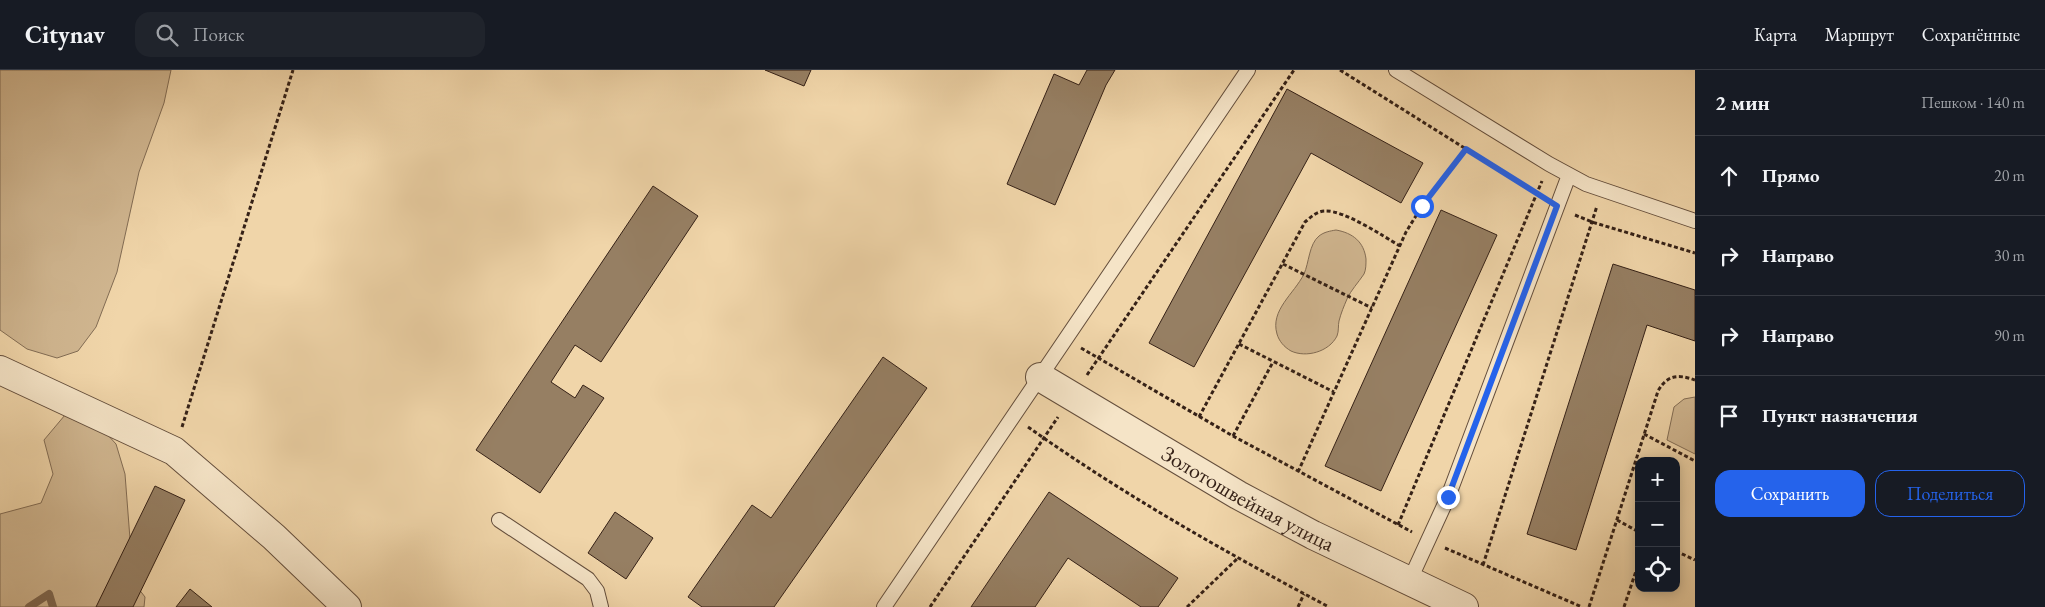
<!DOCTYPE html>
<html lang="ru">
<head>
<meta charset="utf-8">
<style>
	:root { --surface:#171b24; --page:#20242c; --text:#f1f3f6; --muted:#9ea1a6; --line:#363941; --accent:#2563eb }
	body { margin:0; font-family:"EB Garamond",serif; background:var(--page); color:var(--text) }
	.controls { position:absolute; right:15px; bottom:15px; display:grid; overflow:hidden; border-radius:10px; box-shadow:0 2px 12px #0003 }
	.controls button { width:45px; height:45px; display:grid; place-items:center; padding:0; border:0; border-bottom:1px solid var(--line); background:var(--surface); color:var(--text); font:25px sans-serif }
	.stop { position:absolute; width:15px; height:15px; margin:-11px; border:4px solid #2563eb; border-radius:50%; background:#fff }
	.stop.end { background:#2563eb; border-color:#fff; box-shadow:0 1px 5px #0008 }
	.list { margin:0; padding:0; list-style:none }
	h2 { display:flex; justify-content:space-between; align-items:center; height:65px; margin:0; padding:0 20px; font-size:21px }
	h2 small { font-size:16px; font-weight:400; color:var(--muted) }
	.list li { display:grid; grid-template-columns:32px 1fr auto; gap:15px; align-items:center; box-sizing:border-box; height:80px; padding:0 20px; border-top:1px solid var(--line) }
	.list b { display:block; font-size:19px; white-space:nowrap }
	.list em { font-size:16px; font-style:normal; color:var(--muted) }
	.actions { display:flex; gap:10px; padding:15px 20px }
	.actions a { flex:1; padding:11px 0; border:1px solid var(--accent); border-radius:15px; text-align:center; font-size:18px; color:var(--accent) }
	.actions .main { background:var(--accent); color:#fff }
	.icon { flex:none; width:28px; height:28px; fill:none; stroke:currentColor; stroke-width:2; stroke-linecap:round; stroke-linejoin:round }
	.map { position:relative; flex:none; width:1695px; height:537px; overflow:hidden }
	header { display:flex; align-items:center; gap:30px; box-sizing:border-box; height:70px; padding:0 25px; background:var(--surface); border-bottom:1px solid var(--line) }
	header strong { font-size:24px }
	nav { display:flex; gap:28px; margin-inline-start:auto; font-size:18px }
	.search { width:350px; height:45px; background:var(--page); display:flex; align-items:center; gap:12px; box-sizing:border-box; padding:0 18px; border-radius:15px; color:var(--muted); font-size:19px }
	main { display:flex }
	aside { flex:1; background:var(--surface) }
	.map>svg:first-child { display:block }
</style>
</head>
<body>
<header>
<strong>Citynav</strong>
<div class="search"><svg class="icon" aria-label="search" viewBox="0 0 24 24"><circle cx="10" cy="10" r="6"/><path d="M15 15l6 6"/></svg>Поиск</div>
<nav><a>Карта</a><a>Маршрут</a><a>Сохранённые</a></nav>
</header>
<main>
<div class="map">
<svg width="1695" height="537" viewBox="0 0 1695 537">
	<rect width="100%" height="100%" fill="#f0d5a9"/>
	<filter id="stains"><feTurbulence type="fractalNoise" baseFrequency=".004" numOctaves="4"/><feColorMatrix values="0 0 0 0 .2 0 0 0 0 .09 0 0 0 0 .02 0 0 0 .5 -.17"/></filter>
	<radialGradient id="worn" r=".72"><stop offset=".6" stop-color="#630" stop-opacity="0"/><stop offset="1" stop-color="#630" stop-opacity=".3"/></radialGradient>
	<path fill="#d0b690" stroke="#826c54" d="M 0,0 L 171,0 L 164,33 L 139,102 L 117,202 L 96,257 L 78,281 L 57,288 L 27,279 L 0,260 Z
		M 1336,160 C 1353,163 1364,172 1366,189 C 1366,194 1366,200 1364,204 C 1358,213 1351,220 1347,229 C 1344,236 1341,243 1339,251 C 1338,255 1339,261 1337,266 C 1329,282 1306,288 1291,281 C 1284,277 1279,271 1277,264 C 1270,240 1294,224 1304,204 C 1309,193 1309,174 1319,166 C 1324,162 1330,161 1336,160 Z
		M 1695,327 L 1695,384 L 1667,370 L 1674,337 L 1684,329 Z
		M 65,345 L 95,351 L 116,374 L 125,404 L 130,469 L 125,501 L 145,527 L 144,537 L 0,537 L 0,444 L 41,433 L 53,404 L 44,370 Z"/>
	<g fill="none" stroke-linecap="round" stroke-linejoin="round">
		<path stroke="#7f6851" stroke-width="8" d="M 29,537 L 49,524 L 53,537"/>
	</g>
	<path fill="#967f63" stroke="#352117" d="M 765,0 L 811,0 L 804,16 Z
		M 1087,0 L 1115,0 L 1106,15 L 1055,135 L 1007,114 L 1054,4 L 1079,15 Z
		M 1287,19 L 1423,93 L 1401,133 L 1311,83 L 1194,297 L 1149,273 Z
		M 653,116 L 698,146 L 601,292 L 575,275 L 551,312 L 575,328 L 583,315 L 604,328 L 540,423 L 476,380 Z
		M 1441,140 L 1497,165 L 1381,421 L 1325,396 Z
		M 1613,194 L 1695,220 L 1695,271 L 1647,255 L 1576,480 L 1527,464 Z
		M 883,287 L 927,318 L 774,537 L 702,537 L 688,527 L 752,435 L 771,448 Z
		M 155,416 L 185,430 L 133,537 L 96,537 Z
		M 1049,422 L 1178,508 L 1158,537 L 1141,537 L 1068,488 L 1035,537 L 971,537 Z
		M 615,442 L 653,468 L 626,509 L 588,483 Z
		M 190,519 L 212,537 L 176,537 Z"/>
	<g fill="none" stroke-linecap="round" stroke-linejoin="round">
		<g stroke="#644e3c" stroke-width="16">
			<path id="lane" d="M 1396,0 L 1549,94 L 1586,114 L 1695,151
				M 499,450 L 588,509 L 597,521 L 601,537
				M 1409,512 L 1448,427 L 1569,105
				M 884,537 L 1248,0"/>
		</g>
		<g stroke="#644e3c" stroke-width="30">
			<g id="street">
				<path d="M 0,300 L 174,381 L 274,467 L 347,537"/>
				<path id="s1" d="M 1040,307 L 1238,425 L 1313,465 L 1464,537"/>
			</g>
		</g>
		<path stroke="#352117" stroke-width="3" stroke-dasharray="4 2.5" stroke-linecap="butt" d="M 1340,0 L 1541,126
			M 1575,145 L 1592,152 L 1695,183
			M 1283,194 L 1372,238
			M 1239,274 L 1334,322
			M 1081,278 L 1233,366 L 1412,462
			M 1087,305 L 1294,0
			M 1199,347 L 1305,152 C 1311,147 1317,141 1325,141 C 1344,140 1383,166 1400,176
			M 182,357 L 293,0
			M 1028,357 C 1124,425 1225,482 1329,537
			M 1644,364 L 1695,391
			M 1233,366 L 1273,292
			M 1298,402 L 1406,162 L 1422,136 L 1467,79
			M 1617,450 L 1639,462
			M 1398,455 L 1542,111
			M 1445,478 L 1582,537
			M 1676,481 L 1695,490
			M 1483,495 L 1597,136
			M 930,537 L 1058,347
			M 1187,537 L 1238,488
			M 1298,537 L 1304,524
			M 1589,537 L 1658,321 C 1667,305 1678,304 1695,310
			M 1624,537 L 1639,492"/>
		<use href="#lane" stroke="#f5e4c7" stroke-width="14"/>
		<use href="#street" stroke="#f5e4c7" stroke-width="28"/>
	</g>
	<g fill="none" stroke-linecap="round" stroke-linejoin="round">
		<path stroke="#2563eb" stroke-width="6" d="M 1422,136 L 1466,79 L 1557,136 L 1448,427"/>
	</g>
	<g text-anchor="middle" dominant-baseline="central" stroke-width="4" stroke-linejoin="round" paint-order="stroke">
		<g font-size="22" fill="#352117" stroke="#f5e4c7">
			<text stroke="none"><textPath href="#s1" startOffset="241">Золотошвейная улица</textPath></text>
		</g>
	</g>
	<rect width="100%" height="100%" filter="url(#stains)"/>
	<rect width="100%" height="100%" fill="url(#worn)"/>
</svg>
<div class="controls">
<button>+</button>
<button>−</button>
<button><svg class="icon" aria-label="locate" viewBox="0 0 24 24"><circle cx="12" cy="12" r="6"/><path d="M12 2v4M12 18v4M2 12h4M18 12h4"/></svg></button>
</div>
<div class="stop" style="left:1422px;top:136px"></div>
<div class="stop end" style="left:1448px;top:427px"></div>
</div>
<aside>
<h2>2 мин<small>Пешком · 140 m</small></h2>
<ul class="list">
<li><svg class="icon" aria-label="ahead" viewBox="0 0 24 24"><path d="M12 20V5M6 11l6-6 6 6"/></svg><div><b>Прямо</b></div><em>20 m</em></li>
<li><svg class="icon" aria-label="right" viewBox="0 0 24 24"><path d="M7 20v-9h11M14 6l5 5-5 5"/></svg><div><b>Направо</b></div><em>30 m</em></li>
<li><svg class="icon" aria-label="right" viewBox="0 0 24 24"><path d="M7 20v-9h11M14 6l5 5-5 5"/></svg><div><b>Направо</b></div><em>90 m</em></li>
<li><svg class="icon" aria-label="arrive" viewBox="0 0 24 24"><path d="M6 21V4h12l-3 4 3 4H6"/></svg><div><b>Пункт назначения</b></div></li>
</ul>
<div class="actions"><a class="main">Сохранить</a><a>Поделиться</a></div>
</aside>
</main>
</body>
</html>
